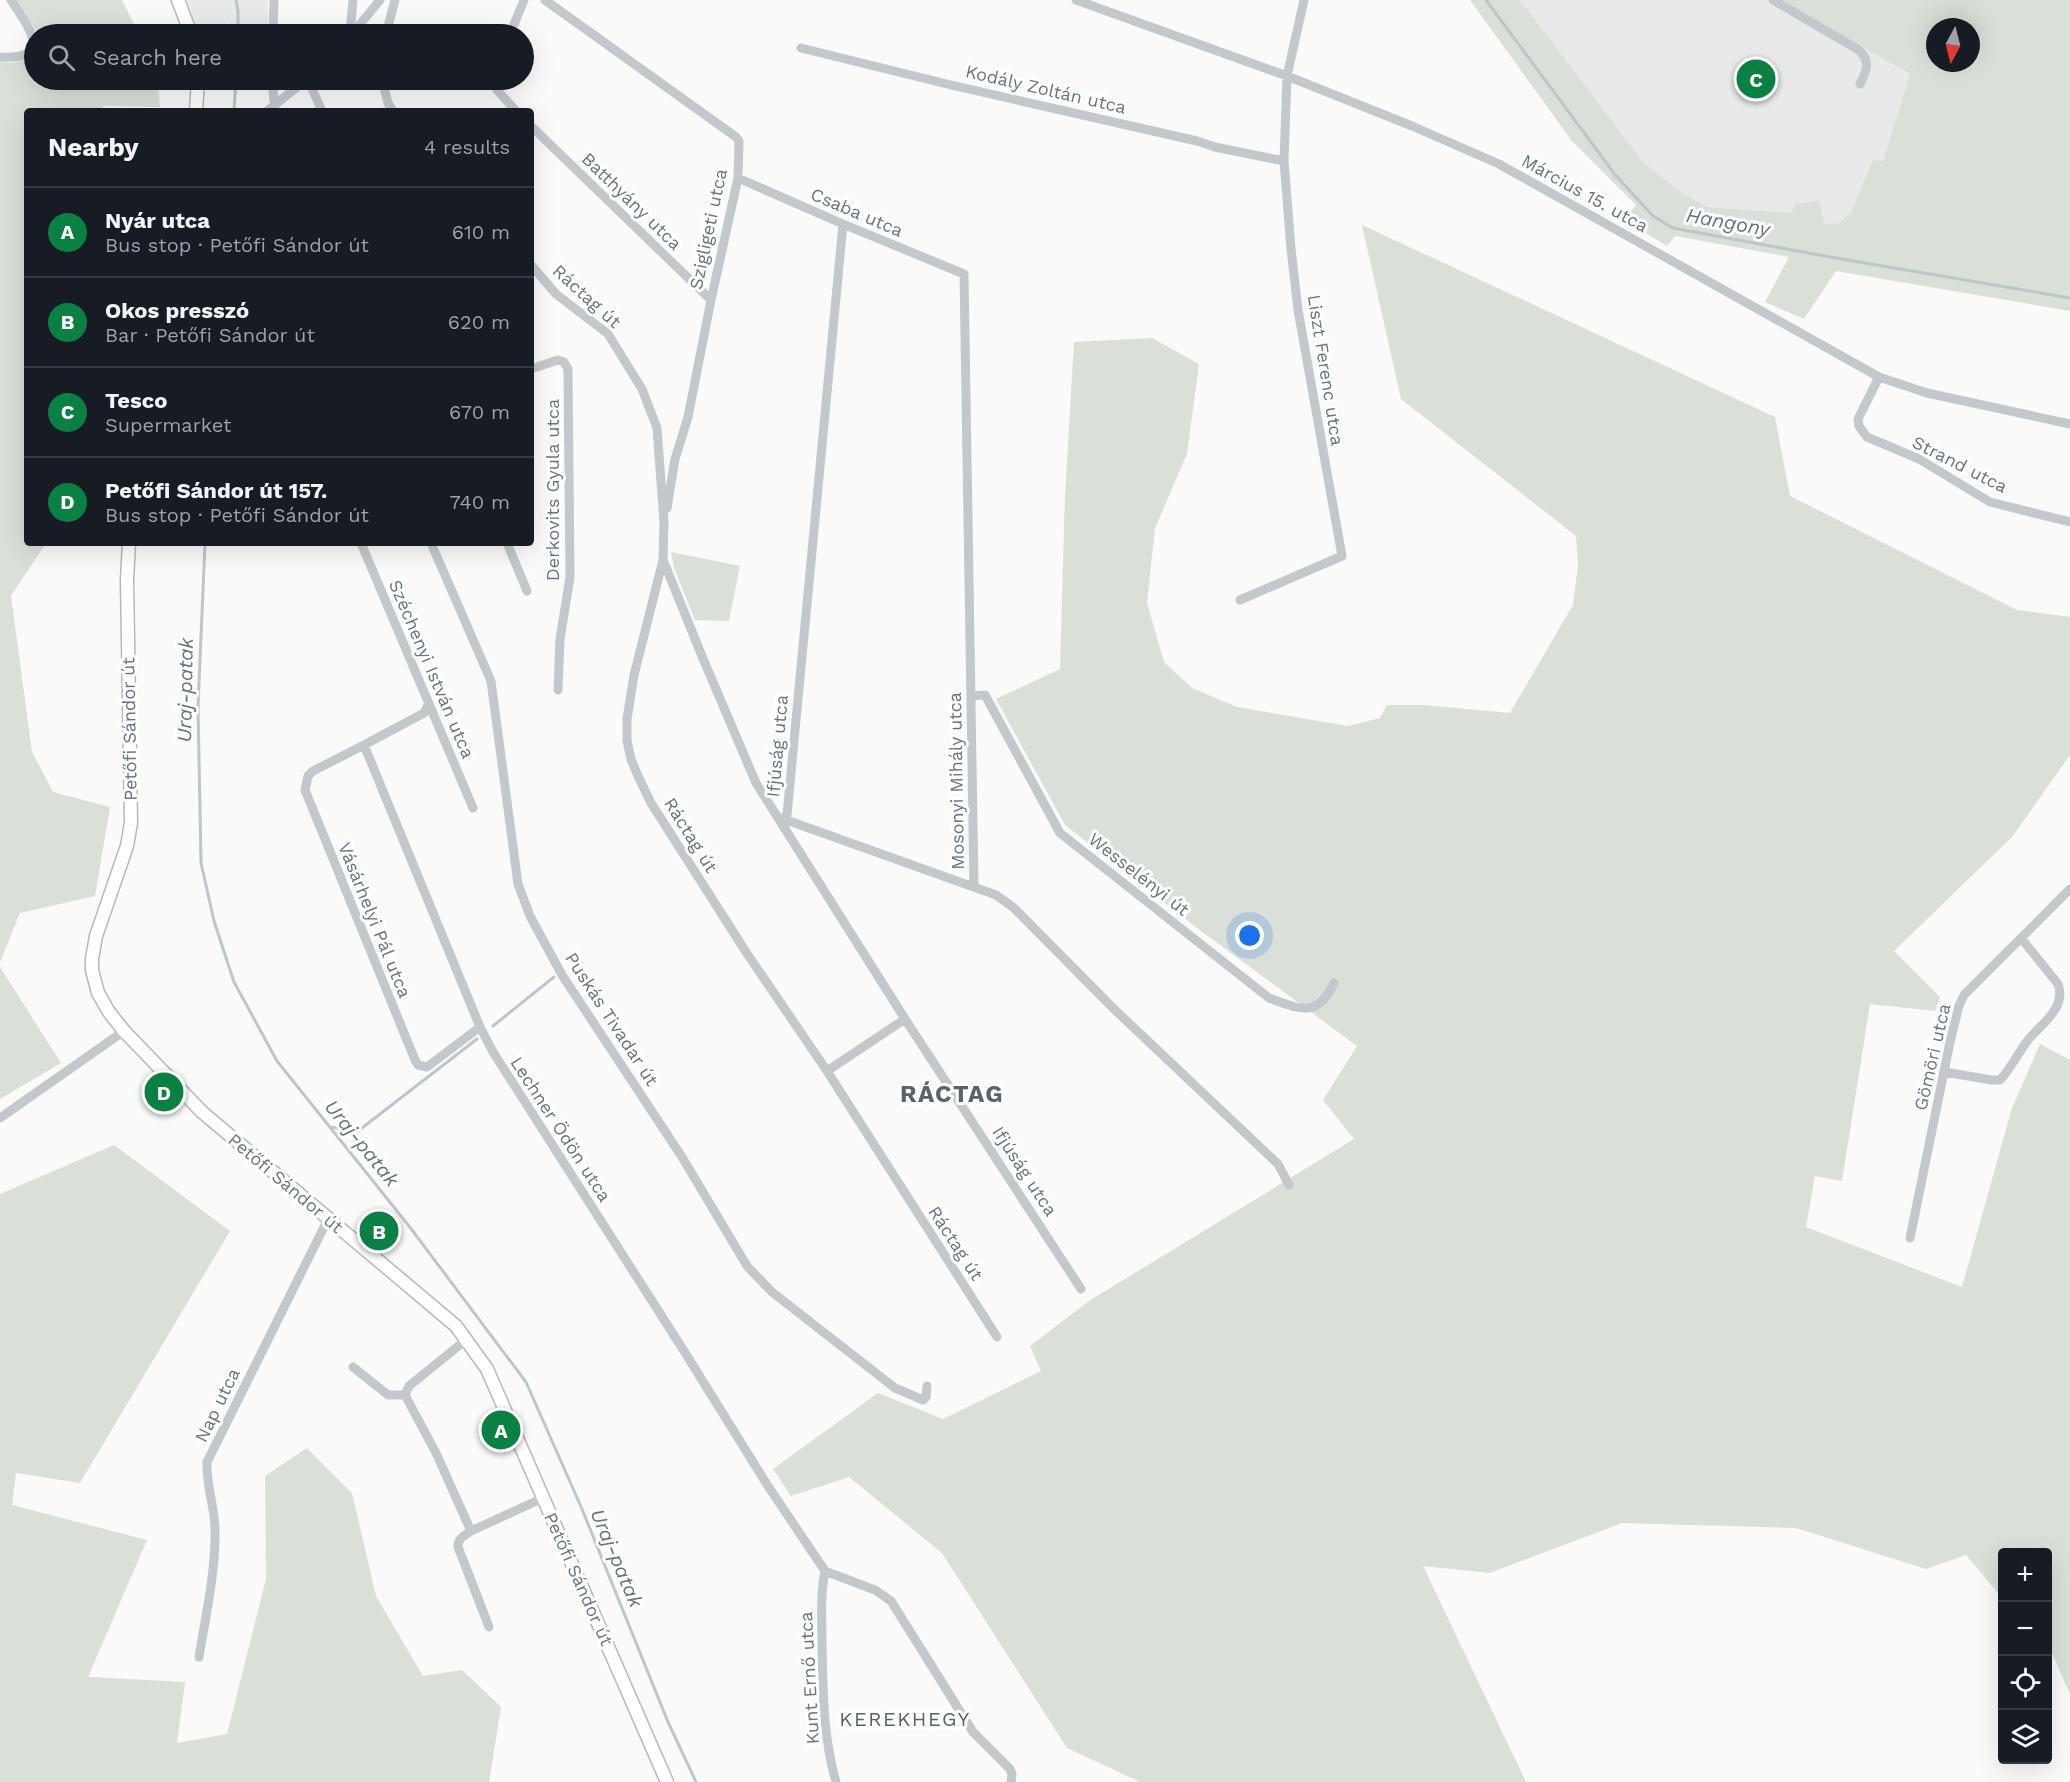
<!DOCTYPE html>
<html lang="en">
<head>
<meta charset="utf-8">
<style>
	:root { --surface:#171b24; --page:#20242c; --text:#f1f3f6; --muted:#9ea1a6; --line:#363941; --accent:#0b8043 }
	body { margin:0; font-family:"Work Sans",sans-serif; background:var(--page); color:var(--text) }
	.controls { position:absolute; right:18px; bottom:18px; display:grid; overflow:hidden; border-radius:6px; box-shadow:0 6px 24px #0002 }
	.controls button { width:54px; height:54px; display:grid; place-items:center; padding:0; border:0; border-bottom:2px solid var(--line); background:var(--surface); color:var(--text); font:30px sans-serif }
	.compass { position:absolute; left:1926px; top:18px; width:54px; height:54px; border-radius:50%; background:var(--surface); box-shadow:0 6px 24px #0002; rotate:187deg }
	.you { position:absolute; left:1250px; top:936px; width:21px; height:21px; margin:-15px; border:4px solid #fff; border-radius:50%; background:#1a73e8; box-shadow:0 0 0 9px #1a73e833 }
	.badge { display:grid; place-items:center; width:39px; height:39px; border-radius:50%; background:var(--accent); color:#fff; font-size:20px; font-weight:700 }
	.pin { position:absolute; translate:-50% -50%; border:3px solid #fff; box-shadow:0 2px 6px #0006 }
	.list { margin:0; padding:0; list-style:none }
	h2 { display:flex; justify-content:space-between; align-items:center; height:78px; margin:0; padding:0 24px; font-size:26px }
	h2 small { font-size:20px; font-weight:400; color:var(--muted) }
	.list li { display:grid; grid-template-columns:39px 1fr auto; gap:18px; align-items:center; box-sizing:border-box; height:90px; padding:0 24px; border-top:2px solid var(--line) }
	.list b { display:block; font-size:22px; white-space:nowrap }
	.list p { margin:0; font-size:20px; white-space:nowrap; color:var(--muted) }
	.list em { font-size:20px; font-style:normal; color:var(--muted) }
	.icon { flex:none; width:33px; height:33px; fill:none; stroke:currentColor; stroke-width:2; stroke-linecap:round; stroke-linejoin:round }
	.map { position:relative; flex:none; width:2070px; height:1782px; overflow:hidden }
	.search { position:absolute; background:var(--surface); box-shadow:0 6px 24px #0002; left:24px; top:24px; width:510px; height:66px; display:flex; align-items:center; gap:15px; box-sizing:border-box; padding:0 21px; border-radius:33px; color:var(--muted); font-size:22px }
	.panel { position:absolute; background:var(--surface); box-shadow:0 6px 24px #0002; left:24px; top:108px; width:510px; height:438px; border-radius:6px }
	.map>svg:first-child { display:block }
</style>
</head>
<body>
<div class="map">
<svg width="2070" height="1782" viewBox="0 0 2070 1782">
	<rect width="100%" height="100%" fill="#fafaf8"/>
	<path fill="#e8e9e9" d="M 183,0 L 268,0 L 268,34 L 231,34 L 230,23 L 196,33 Z
		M 1520,0 L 1781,0 L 1910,74 L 1883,161 L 1873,159 L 1851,212 L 1839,223 L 1824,224 L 1792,213 L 1708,207 L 1683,194 L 1644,163 Z"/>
	<path fill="#dadfd7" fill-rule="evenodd" d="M 16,0 L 122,0 L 139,34 L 38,34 Z
		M 1470,0 L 1520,0 L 1644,163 L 1683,194 L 1708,207 L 1792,213 L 1795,204 L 1819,201 L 1824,224 L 1839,223 L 1851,212 L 1873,159 L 1883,161 L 1910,74 L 1781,0 L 2070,0 L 2070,311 L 1836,271 L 1804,319 L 1765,302 L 1789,257 L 1675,236 L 1667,246 L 1624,220 L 1636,205 L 1572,141 ZM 1935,27 L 1971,27 L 1971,63 L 1935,63 Z
		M 34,58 L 34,80 L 158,80 L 160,107 L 103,106 L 103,111 L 27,111 L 27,543 L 46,543 L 11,596 L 32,752 L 53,792 L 110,807 L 95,896 L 20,913 L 0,962 L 0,62 L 12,63 Z
		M 1362,225 L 1775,417 L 1790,496 L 2017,610 L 2070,617 L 2070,755 L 2012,837 L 1894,951 L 1940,997 L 1935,1011 L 1870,1004 L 1842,1181 L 1815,1176 L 1806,1227 L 1962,1287 L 2012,1108 L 2040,1044 L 2070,1060 L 2070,1694 L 2054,1658 L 2048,1650 L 2048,1552 L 2002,1552 L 2002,1598 L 1966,1555 L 1926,1569 L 1796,1528 L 1622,1523 L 1490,1573 L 1423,1566 L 1526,1782 L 1140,1782 L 1067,1748 L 942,1553 L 849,1477 L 791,1496 L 773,1469 L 878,1393 L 943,1419 L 1041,1371 L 1030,1346 L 1089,1301 L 1354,1139 L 1323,1100 L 1357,1046 L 1193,925 L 1065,825 L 996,699 L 1060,669 L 1065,496 L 1074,342 L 1152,338 L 1199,364 L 1187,454 L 1155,528 L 1147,603 L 1164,662 L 1192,688 L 1237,707 L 1348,726 L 1380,718 L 1387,705 L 1423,705 L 1510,713 L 1573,605 L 1578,565 L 1576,536 L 1401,399 Z
		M 671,552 L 740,566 L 729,621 L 695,620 L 674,568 Z
		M 0,967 L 61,1063 L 0,1099 Z
		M 114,1145 L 230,1231 L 80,1483 L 16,1473 L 12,1505 L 147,1540 L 88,1677 L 185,1682 L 177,1743 L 227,1734 L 266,1579 L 265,1476 L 307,1448 L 352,1493 L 376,1596 L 423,1676 L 462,1670 L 501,1707 L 489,1782 L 0,1782 L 0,1194 Z"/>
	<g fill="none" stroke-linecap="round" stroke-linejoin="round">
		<path stroke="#bbc7cb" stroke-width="3" d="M 236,0 L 238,12 L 238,34
			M 1486,0 L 1616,176 L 1653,216 L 1673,228 L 1830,257 L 2070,298
			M 234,111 L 236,80
			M 205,543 L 198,707 L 201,863 L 214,921 L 234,982 L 277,1061 L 409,1226 L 526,1382 L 582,1509 L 668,1722 L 696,1782
			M 493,1026 L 554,977
			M 330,1127 L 358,1131 L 477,1039"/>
		<g stroke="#b3babf" stroke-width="15">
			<path id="secondary" d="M 178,0 L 191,34
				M 196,111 L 198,80
				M 129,543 L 127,579 L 131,823 L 127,846 L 96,936 L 92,959 L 92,970 L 98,993 L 109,1012 L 124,1031 L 202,1112 L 456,1326 L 487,1369 L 667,1782"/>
		</g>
		<path stroke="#c3c8cc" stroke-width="9" d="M 545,0 L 736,137 L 739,141 L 738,178 L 711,300 L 688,417 L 675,459 L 667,508
			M 1076,0 L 1287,76 L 1412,126 L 1499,164 L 1879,377 L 1927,393 L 2070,424
			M 1773,0 L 1859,50 C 1871,62 1867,70 1860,84
			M 273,34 L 274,0
			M 350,34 L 353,0
			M 352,34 L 380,0
			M 386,34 L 395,0
			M 510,34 L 524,0
			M 801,48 L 951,85 L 1197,141 L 1215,147 L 1284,161
			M 0,57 C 56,60 28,27 11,0
			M 272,80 L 275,111
			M 308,80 L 322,111
			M 382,80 L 388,103 L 393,111
			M 495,80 L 497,90 L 516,111
			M 267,111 L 306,80
			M 531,126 L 711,300
			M 738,178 L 843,224 L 964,274 L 974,886
			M 843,224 L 787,815 L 780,821 L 905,1019 L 1081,1289
			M 531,265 L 556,294 L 608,334 L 642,389 L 657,428 L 664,522 L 663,560 L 634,675 L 627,719 L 627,741 L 631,759 L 638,776 L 651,803 L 746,952 L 827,1071 L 997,1337
			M 531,369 L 558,360 L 564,362 L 568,369 L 570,577 L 560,639 L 558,690
			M 1879,377 L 1858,419 L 1859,426 L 1867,437 L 1919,459 L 1990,502 L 2070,522
			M 361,543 L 473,808
			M 431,543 L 491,681 L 518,884 L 530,916 L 562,975 L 682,1157 L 747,1266 L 772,1292 L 895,1388 L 923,1400 L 926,1397 L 927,1386
			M 507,543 L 527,591
			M 663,560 L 704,661 L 756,783 L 780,821 L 792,822 L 996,895 L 1014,908 L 1114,1009 L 1278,1164 L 1289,1185
			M 1240,600 L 1342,556 L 1298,310 L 1291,249 L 1284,161 L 1287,76 L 1304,0
			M 972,696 L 985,695 L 1060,833 L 1269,998 C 1299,1009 1317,1019 1334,983
			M 429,703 L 424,713 L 364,745 L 480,1027 L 493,1052 L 684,1351 L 766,1483 L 825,1571
			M 364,745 L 313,771 L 308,776 L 305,790 L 415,1060 L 418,1065 L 427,1067 L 480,1027
			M 827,1071 L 905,1019
			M 1945,1072 L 1991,1080 L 2000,1080 C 2011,1068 2018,1053 2028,1040 C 2041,1024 2067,1008 2058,984 L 2021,938
			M 0,1118 L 124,1031
			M 1910,1238 L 1950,1042 L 1959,1006 L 1964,995 L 2070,889
			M 467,1339 L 409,1386 L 405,1395 L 436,1453 L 471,1531
			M 353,1367 L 388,1395 L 405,1395
			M 825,1571 L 875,1590 L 891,1601 L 973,1732 L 1010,1769 L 1012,1774 L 1011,1782
			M 825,1571 C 820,1595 822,1620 822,1645 C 823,1691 823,1737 836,1782
			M 489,1627 L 458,1547 C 458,1538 464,1536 471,1531 L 543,1498
			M 199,1657 C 206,1614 216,1571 215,1527 C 214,1505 206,1484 207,1462 L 328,1219"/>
		<use href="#secondary" stroke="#fff" stroke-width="12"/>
	</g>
	<g text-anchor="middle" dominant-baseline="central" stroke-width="6" stroke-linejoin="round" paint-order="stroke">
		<g font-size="18" fill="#657683" stroke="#fff">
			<text transform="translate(1046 89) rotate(13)">Kodály Zoltán utca</text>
			<text transform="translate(1585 193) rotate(29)">Március 15. utca</text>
			<text transform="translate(632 201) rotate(44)">Batthyány utca</text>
			<text transform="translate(857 212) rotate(23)">Csaba utca</text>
			<text transform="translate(708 229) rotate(-78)">Szigligeti utca</text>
			<text transform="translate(587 296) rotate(42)">Ráctag út</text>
			<text transform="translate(1326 370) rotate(81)">Liszt Ferenc utca</text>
			<text transform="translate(1960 464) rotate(27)">Strand utca</text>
			<text transform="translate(552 490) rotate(-90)">Derkovits Gyula utca</text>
			<text transform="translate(432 669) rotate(67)">Széchenyi István utca</text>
			<text transform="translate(129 729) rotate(-91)">Petőfi Sándor út</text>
			<text transform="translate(777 746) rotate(-85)">Ifjúság utca</text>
			<text transform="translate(956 781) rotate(-91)">Mosonyi Mihály utca</text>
			<text transform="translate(691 835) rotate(58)">Ráctag út</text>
			<text transform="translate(1139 874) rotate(38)">Wesselényi út</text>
			<text transform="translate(375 920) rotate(68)">Vásárhelyi Pál utca</text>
			<text transform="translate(612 1019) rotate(57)">Puskás Tivadar út</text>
			<text transform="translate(1932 1057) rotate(-77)">Gömöri utca</text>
			<text transform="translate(561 1129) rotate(57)">Lechner Ödön utca</text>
			<text transform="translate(1025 1171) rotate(57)">Ifjúság utca</text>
			<text transform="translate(286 1183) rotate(40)">Petőfi Sándor út</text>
			<text transform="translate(956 1243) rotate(57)">Ráctag út</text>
			<text transform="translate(217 1405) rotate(-64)">Nap utca</text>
			<text transform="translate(579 1579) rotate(66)">Petőfi Sándor út</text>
			<text transform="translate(809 1678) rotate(-93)">Kunt Ernő utca</text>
		</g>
		<g font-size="20" font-style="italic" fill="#60757c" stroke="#fff">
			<text transform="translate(1728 222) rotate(10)">Hangony</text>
			<text transform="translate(185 690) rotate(-89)">Uraj-patak</text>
			<text transform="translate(362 1143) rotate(51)">Uraj-patak</text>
			<text transform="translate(617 1558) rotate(67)">Uraj-patak</text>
		</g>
		<g font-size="20" letter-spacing="1.5" fill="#57646e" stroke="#fff">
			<text x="905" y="1719">KEREKHEGY</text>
		</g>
		<g font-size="24" font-weight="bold" letter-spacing="1.5" fill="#57646e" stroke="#fff">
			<text x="952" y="1094">RÁCTAG</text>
		</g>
	</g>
</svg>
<div class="controls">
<button>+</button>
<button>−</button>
<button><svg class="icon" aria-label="locate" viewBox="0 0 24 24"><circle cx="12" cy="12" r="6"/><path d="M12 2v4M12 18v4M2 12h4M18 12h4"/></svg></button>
<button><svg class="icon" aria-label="layers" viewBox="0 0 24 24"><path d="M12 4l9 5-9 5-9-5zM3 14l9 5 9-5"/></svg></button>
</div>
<svg class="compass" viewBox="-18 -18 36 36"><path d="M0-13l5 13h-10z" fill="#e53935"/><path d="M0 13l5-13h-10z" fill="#9ea1a6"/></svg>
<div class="you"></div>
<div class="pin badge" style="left:501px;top:1430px">A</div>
<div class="pin badge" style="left:379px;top:1231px">B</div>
<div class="pin badge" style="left:1756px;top:79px">C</div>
<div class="pin badge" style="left:164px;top:1092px">D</div>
<div class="search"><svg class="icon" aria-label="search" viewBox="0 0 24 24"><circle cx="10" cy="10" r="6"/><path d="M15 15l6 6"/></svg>Search here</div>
<section class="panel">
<h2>Nearby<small>4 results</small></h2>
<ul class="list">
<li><span class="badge">A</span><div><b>Nyár utca</b><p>Bus stop · Petőfi Sándor út</p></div><em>610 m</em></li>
<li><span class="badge">B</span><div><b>Okos presszó</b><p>Bar · Petőfi Sándor út</p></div><em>620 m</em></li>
<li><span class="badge">C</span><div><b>Tesco</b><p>Supermarket</p></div><em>670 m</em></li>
<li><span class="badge">D</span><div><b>Petőfi Sándor út 157.</b><p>Bus stop · Petőfi Sándor út</p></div><em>740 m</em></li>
</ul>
</section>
</div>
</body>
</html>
